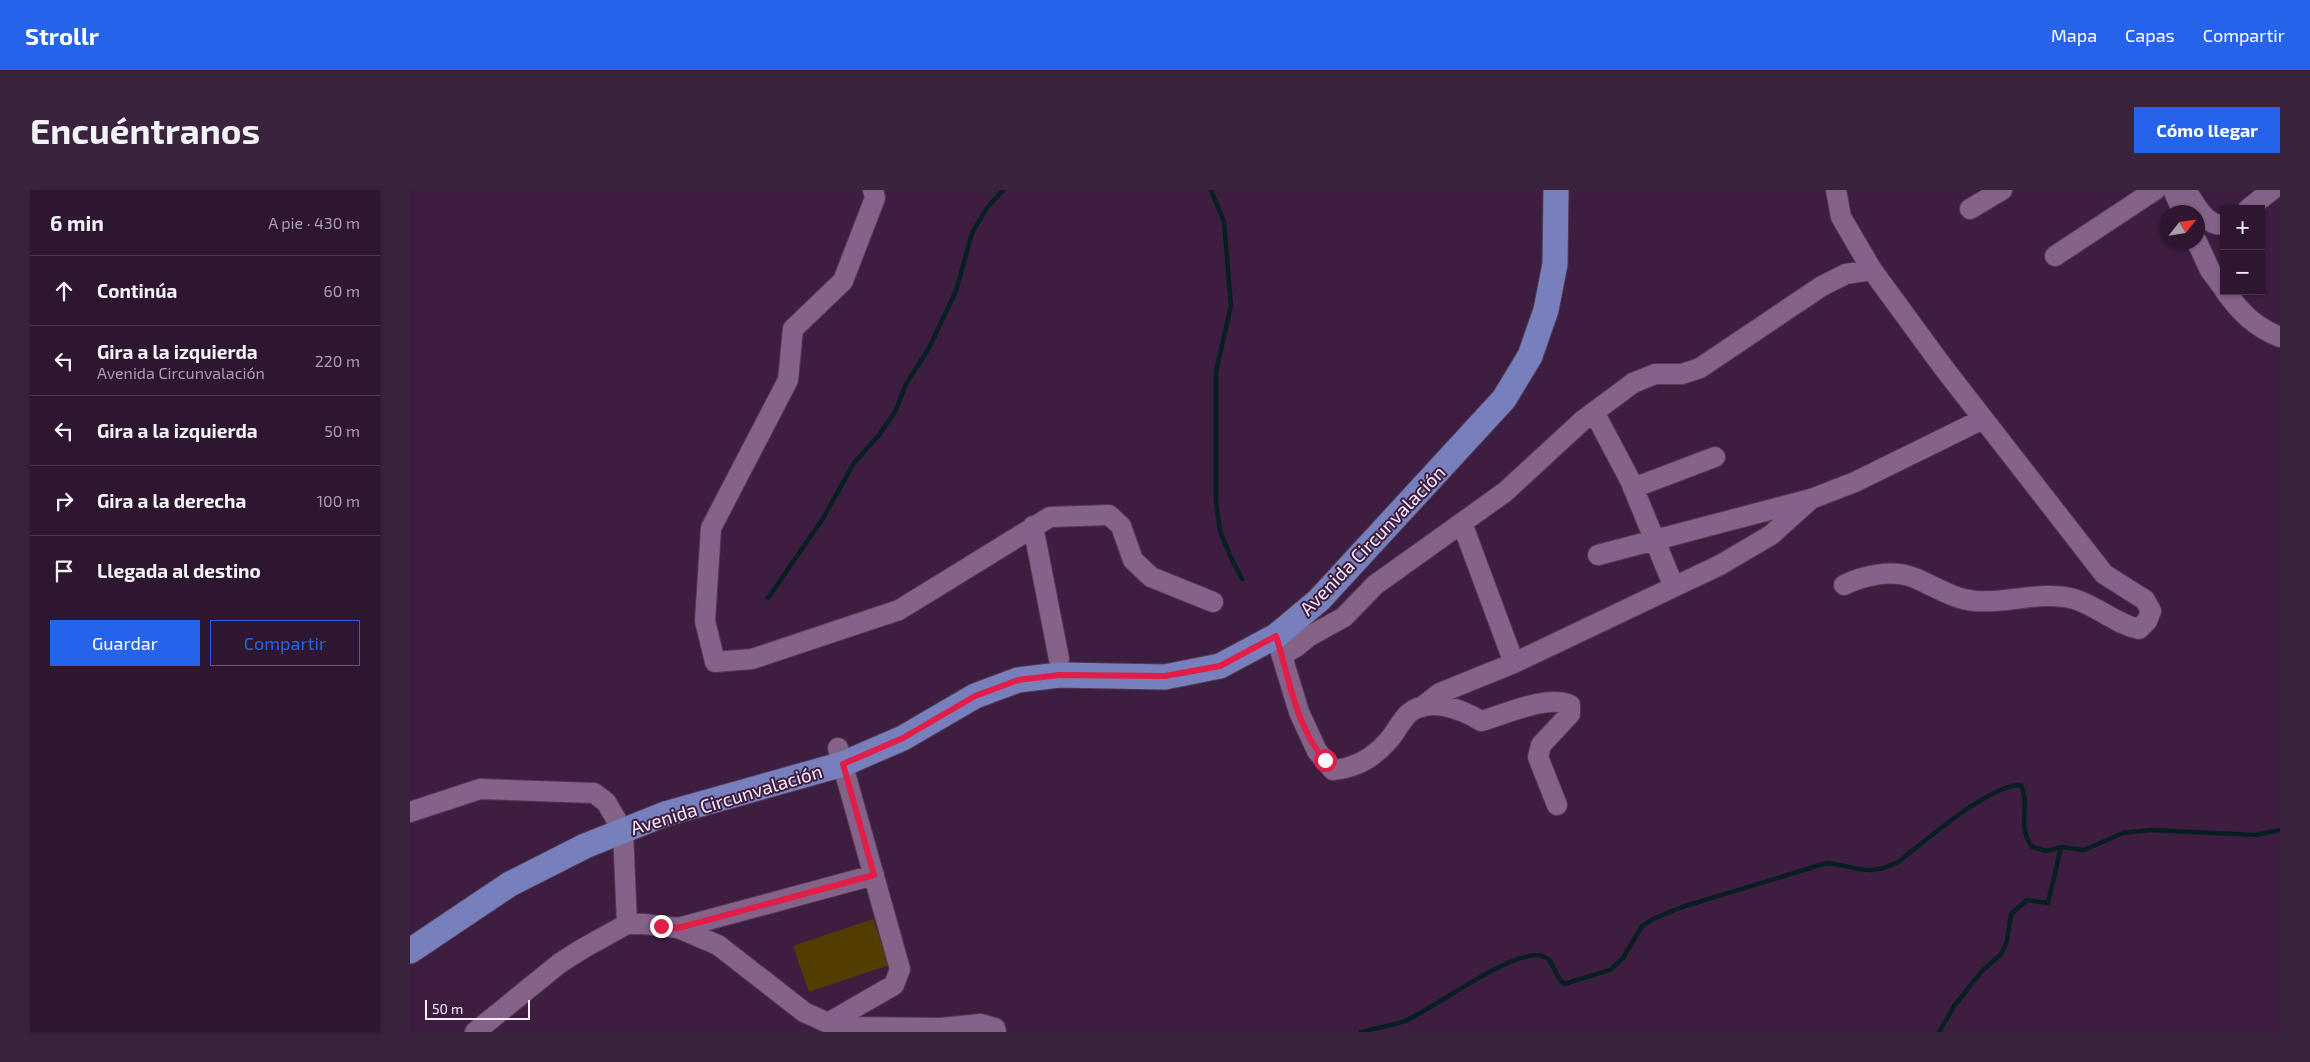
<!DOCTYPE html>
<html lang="es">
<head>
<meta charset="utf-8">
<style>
	:root { --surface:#2e1630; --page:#3a233c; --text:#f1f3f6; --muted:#a79fab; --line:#49354c; --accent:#2563eb }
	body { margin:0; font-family:"Exo 2",sans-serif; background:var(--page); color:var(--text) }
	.controls { position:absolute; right:15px; top:15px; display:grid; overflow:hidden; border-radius:0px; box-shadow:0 1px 4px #0004 }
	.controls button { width:45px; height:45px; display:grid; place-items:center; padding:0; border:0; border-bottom:1px solid var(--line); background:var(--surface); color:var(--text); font:25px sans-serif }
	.compass { position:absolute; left:1750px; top:15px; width:45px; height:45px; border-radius:50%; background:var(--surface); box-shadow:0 1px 4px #0004; rotate:60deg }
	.scale { position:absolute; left:15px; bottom:12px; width:105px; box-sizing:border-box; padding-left:5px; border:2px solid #fcecfd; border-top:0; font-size:14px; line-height:18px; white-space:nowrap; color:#fcecfd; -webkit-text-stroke:4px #3d1e40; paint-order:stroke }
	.stop { position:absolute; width:15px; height:15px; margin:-11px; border:4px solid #e11d48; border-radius:50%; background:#fff }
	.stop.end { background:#e11d48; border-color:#fff; box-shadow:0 1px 5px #0008 }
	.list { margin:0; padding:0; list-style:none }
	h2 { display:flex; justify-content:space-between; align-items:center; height:65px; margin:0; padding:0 20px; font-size:21px }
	h2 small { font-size:16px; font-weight:400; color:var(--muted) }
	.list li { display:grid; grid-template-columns:32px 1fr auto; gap:15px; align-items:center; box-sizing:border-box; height:70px; padding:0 20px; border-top:1px solid var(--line) }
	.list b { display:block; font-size:19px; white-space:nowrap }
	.list p { margin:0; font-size:16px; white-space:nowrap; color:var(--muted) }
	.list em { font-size:16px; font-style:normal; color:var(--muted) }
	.actions { display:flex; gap:10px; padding:15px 20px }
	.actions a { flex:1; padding:11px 0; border:1px solid var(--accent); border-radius:0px; text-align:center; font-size:18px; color:var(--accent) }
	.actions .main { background:var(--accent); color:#fff }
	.icon { flex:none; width:28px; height:28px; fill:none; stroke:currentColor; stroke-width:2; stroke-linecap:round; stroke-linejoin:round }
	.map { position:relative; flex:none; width:1870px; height:842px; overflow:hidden; border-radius:0px }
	header { display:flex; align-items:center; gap:30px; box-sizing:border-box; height:70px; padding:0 25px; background:var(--accent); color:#fff }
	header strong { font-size:24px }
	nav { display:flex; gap:28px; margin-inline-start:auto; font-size:18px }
	.intro { display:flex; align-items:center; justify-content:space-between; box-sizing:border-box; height:120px; padding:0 30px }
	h1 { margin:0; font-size:35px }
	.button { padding:12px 22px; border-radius:0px; background:var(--accent); color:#fff; font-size:18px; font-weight:700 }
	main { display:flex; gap:30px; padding:0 30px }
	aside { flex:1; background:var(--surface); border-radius:0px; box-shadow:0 1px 4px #0004 }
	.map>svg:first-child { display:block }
</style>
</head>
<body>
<header>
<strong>Strollr</strong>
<nav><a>Mapa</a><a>Capas</a><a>Compartir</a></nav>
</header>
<div class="intro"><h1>Encuéntranos</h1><a class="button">Cómo llegar</a></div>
<main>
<aside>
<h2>6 min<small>A pie · 430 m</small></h2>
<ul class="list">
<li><svg class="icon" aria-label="ahead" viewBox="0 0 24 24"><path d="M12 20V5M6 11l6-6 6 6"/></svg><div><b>Continúa</b></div><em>60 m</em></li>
<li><svg class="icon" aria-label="left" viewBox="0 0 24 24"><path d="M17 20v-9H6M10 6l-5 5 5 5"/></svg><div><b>Gira a la izquierda</b><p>Avenida Circunvalación</p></div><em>220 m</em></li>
<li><svg class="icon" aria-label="left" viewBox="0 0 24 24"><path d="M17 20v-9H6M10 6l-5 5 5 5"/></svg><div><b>Gira a la izquierda</b></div><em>50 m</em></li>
<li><svg class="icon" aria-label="right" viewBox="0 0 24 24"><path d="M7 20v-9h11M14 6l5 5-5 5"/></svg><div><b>Gira a la derecha</b></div><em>100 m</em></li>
<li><svg class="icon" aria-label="arrive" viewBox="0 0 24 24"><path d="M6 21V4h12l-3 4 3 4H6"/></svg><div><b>Llegada al destino</b></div></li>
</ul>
<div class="actions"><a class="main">Guardar</a><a>Compartir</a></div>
</aside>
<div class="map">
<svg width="1870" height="842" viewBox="0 0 1870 842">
	<rect width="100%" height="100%" fill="#3d1e40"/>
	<path fill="#533c00" d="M 463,729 L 479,775 L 399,802 L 383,756 Z"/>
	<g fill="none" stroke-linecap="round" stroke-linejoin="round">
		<path stroke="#081f21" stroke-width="4.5" d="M 801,0 L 814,32 L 821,115 L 806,182 L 806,311 L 810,341 L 821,368 L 832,389
			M 358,408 L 412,330 L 444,273 L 469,245 L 485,222 L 496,194 L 519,158 L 546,101 L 562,43 L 577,18 L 593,0
			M 951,842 C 965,838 981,836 995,831 C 1022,820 1110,753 1135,767 C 1145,772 1144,786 1154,794 L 1200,780 L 1213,768 L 1232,736 L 1243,729 L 1272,717 L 1417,673 C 1448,677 1459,687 1488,672 C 1516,651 1578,595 1611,595 C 1621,618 1606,634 1622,657 L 1637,661 L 1651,657 L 1674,660 L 1713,643 L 1741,640 L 1846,645 L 1870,640
			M 1529,842 L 1544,816 L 1572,781 L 1591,764 L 1597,751 L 1601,724 L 1617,710 L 1638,713 L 1651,657"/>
		<g stroke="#533955" stroke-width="22">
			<path id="minor" d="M 463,0 L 465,8 L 433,91 L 383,139 L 378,190 L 301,338 L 295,431 L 305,472 L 342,469 L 489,420 L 640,327 L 699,325 L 711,336 L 723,370 L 741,387 L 803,412
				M 1426,0 L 1431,27 L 1462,80 L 1533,177 L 1694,384 L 1735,410 L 1741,421 L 1737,431 L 1729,439 C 1705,434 1688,416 1664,409 C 1634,400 1596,414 1565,411 C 1543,409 1524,396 1505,388 C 1482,379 1455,385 1434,395
				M 1763,0 L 1773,22
				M 1776,0 C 1784,12 1796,38 1814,34
				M 1560,19 L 1592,0
				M 1838,19 L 1862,0
				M 1787,52 L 1800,80 L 1814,99
				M 1645,66 L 1745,0
				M 1815,101 C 1831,123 1845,137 1870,147
				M 1184,222 L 1220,290 L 1264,397
				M 1223,298 L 1305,267
				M 1052,333 L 1104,473
				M 623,336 L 649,469
				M 1188,365 L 1401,309 L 1445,292 L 1573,229
				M 868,453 L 889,522 L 907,561 L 923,580 C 944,578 963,568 977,552 C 985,544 990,532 998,524 C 1019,506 1051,519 1071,531 C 1094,525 1138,504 1160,515 L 1160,524 L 1131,555 L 1128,567 L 1147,615
				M 872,465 L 886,457 L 898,447 L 934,427 L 965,395 L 1095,302 L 1172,231 L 1223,193 L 1245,184 L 1272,184 L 1290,178 L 1412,96 L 1436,84 L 1462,80
				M 1012,517 L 1030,503 L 1104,473 L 1310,375 L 1361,345 L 1401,309
				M 0,622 L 70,599 L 184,603 L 196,612 L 213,641 L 217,734
				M 268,738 L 464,685
				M 418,833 L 484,795 L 490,779 L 428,558
				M 65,842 L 150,773 L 172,759 L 217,734 L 234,734 L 268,738 L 308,755 L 394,822 L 418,833 L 436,837 L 531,838 L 571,834 L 585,838 L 586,842"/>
		</g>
		<g stroke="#533955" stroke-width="27">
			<path id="major" d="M 0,761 L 100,694 L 175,656 L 255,624 L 433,574 L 493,548 L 565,506 L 608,490 L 649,485 L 755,487 L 810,476 L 866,446 L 909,410 L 1094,209 L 1120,166 L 1136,120 L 1145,74 L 1146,0"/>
		</g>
		<use href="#minor" stroke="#856288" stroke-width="20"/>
		<use href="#major" stroke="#777fbd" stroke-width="25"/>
	</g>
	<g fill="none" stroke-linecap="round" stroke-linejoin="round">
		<path stroke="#e11d48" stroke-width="6" d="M 251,736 L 268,738 L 464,685 L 433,574 L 493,548 L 565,506 L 608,490 L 649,485 L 755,486 L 810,476 L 866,446 C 879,487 886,538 915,570"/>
	</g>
	<g text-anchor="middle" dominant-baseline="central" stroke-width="4" stroke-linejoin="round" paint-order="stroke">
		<g font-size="19" fill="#fcecfd" stroke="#3d1e40">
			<text transform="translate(962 350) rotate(-46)">Avenida Circunvalación</text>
			<text transform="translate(316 609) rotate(-17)">Avenida Circunvalación</text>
		</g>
	</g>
</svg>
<div class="controls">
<button>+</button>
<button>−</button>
</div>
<svg class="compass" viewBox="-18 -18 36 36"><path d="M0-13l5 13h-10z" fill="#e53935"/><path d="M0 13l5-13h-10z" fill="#a79fab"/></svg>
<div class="scale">50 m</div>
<div class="stop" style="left:915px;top:570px"></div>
<div class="stop end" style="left:251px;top:736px"></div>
</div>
</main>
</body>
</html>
